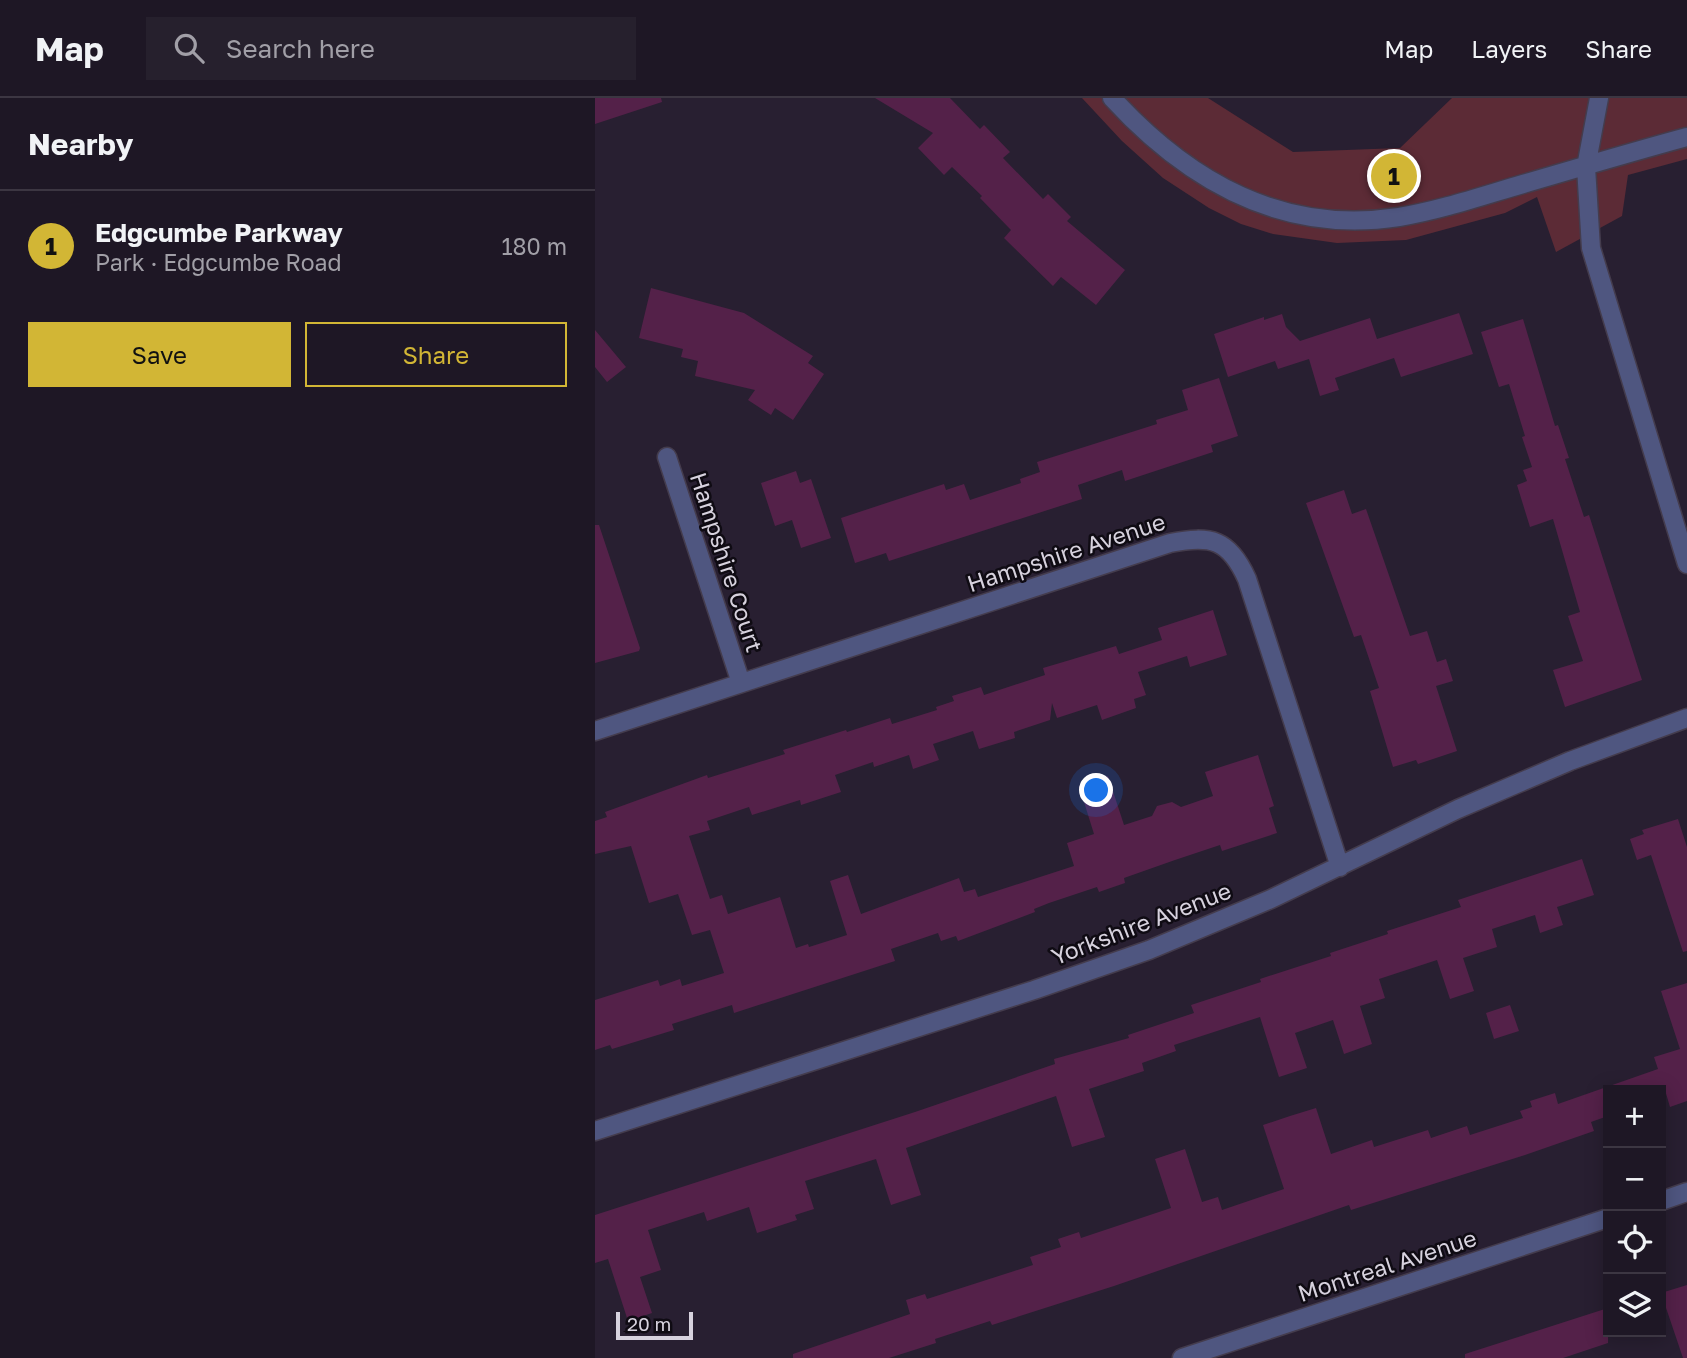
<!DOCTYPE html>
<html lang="en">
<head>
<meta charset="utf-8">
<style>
	:root { --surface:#1e1725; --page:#26202d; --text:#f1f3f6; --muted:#a19fa7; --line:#3c3642; --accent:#d2b635 }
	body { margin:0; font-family:"Golos Text",sans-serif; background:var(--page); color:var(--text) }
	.controls { position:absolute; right:21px; bottom:21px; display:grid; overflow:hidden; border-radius:0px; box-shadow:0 4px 18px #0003 }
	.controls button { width:63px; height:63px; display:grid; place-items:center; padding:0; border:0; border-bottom:2px solid var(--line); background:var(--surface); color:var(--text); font:35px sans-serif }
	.scale { position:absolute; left:21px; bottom:18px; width:77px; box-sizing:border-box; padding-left:7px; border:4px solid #d7d2de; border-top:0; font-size:19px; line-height:24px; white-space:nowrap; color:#d7d2de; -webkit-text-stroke:5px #0f0b13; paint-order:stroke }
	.you { position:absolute; left:502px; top:693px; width:24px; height:24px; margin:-18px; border:5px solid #fff; border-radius:50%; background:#1a73e8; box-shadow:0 0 0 10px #1a73e833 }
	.badge { display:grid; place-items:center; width:46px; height:46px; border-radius:50%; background:var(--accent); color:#111; font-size:23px; font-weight:700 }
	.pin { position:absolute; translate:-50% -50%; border:4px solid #fff; box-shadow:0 2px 7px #0006 }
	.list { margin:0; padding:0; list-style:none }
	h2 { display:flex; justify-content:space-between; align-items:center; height:91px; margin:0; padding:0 28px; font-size:30px }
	h2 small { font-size:23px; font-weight:400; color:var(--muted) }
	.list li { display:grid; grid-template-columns:46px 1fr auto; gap:21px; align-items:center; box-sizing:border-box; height:112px; padding:0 28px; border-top:2px solid var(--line) }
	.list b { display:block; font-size:26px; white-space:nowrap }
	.list p { margin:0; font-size:23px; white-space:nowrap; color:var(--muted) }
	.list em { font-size:23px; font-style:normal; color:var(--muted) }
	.actions { display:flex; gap:14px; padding:21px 28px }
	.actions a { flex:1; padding:16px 0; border:2px solid var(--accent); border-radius:0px; text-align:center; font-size:24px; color:var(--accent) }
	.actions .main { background:var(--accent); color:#111 }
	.icon { flex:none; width:38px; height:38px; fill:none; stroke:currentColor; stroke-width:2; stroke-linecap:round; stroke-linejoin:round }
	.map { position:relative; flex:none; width:1092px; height:1260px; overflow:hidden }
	header { display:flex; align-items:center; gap:42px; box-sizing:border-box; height:98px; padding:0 35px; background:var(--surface); border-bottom:2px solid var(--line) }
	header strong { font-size:33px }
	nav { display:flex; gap:38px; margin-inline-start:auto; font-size:24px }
	.search { width:490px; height:63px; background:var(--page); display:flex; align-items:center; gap:18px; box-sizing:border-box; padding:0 24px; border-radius:0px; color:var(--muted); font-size:26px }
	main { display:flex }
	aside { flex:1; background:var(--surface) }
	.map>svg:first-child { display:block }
</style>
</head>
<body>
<header>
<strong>Map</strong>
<div class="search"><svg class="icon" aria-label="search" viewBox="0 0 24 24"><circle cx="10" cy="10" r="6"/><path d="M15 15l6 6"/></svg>Search here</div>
<nav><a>Map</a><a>Layers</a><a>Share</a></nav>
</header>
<main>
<aside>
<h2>Nearby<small></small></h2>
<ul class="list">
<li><span class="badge">1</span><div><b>Edgcumbe Parkway</b><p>Park · Edgcumbe Road</p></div><em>180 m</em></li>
</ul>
<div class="actions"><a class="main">Save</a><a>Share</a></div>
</aside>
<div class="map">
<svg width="1092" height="1260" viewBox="0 0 1092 1260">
	<rect width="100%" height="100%" fill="#281f31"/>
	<path fill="#5c2b36" d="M 487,0 L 613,0 L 698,54 L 805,50 L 857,0 L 1092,0 L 1092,61 L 1033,77 L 1027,118 L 961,154 L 942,99 L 910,115 L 811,142 L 742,145 L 678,136 L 646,126 L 614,110 L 568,80 L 527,43 Z"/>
	<path fill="#542149" d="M 0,0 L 66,0 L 67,4 L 0,26 Z
		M 280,0 L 355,0 L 385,31 L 389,27 L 415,54 L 408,60 L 448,101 L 453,96 L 476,119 L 472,123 L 530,172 L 501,207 L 466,179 L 458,188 L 409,140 L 416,132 L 385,100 L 387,98 L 357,69 L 349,77 L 323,50 L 338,35 Z
		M 56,190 L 149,215 L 218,258 L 213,265 L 229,276 L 198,322 L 180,310 L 176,317 L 153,302 L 160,292 L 100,278 L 103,263 L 86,259 L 88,251 L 44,240 Z
		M 864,215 L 878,256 L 806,279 L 799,260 L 740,280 L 744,292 L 725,298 L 714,261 L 683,271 L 680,263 L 633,279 L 619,236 L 669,219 L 669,222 L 687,216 L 691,229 L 705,243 L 775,220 L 782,241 Z
		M 928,221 L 960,328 L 963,327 L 974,360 L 970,361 L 989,419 L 994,417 L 1047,582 L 970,609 L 958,572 L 988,563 L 973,518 L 985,514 L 958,421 L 935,429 L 922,387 L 932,383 L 928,372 L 937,369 L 927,339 L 930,338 L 914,286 L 904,289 L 886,234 Z
		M 0,232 L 31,269 L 12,284 L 0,269 Z
		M 624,280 L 643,338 L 616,347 L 618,354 L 530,383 L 527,372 L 483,387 L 487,401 L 294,463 L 291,455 L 260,465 L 246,420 L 349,386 L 351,392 L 369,386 L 375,402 L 426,385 L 425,381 L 445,374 L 442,364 L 562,326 L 561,322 L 593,312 L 587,292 Z
		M 201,373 L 205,385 L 216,381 L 236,440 L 206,450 L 197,422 L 180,428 L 166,385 Z
		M 749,392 L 757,416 L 771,411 L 815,538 L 832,533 L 842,564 L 851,561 L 858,583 L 841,588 L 862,653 L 823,666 L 821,662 L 798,669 L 775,593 L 784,590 L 766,537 L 759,539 L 711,405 Z
		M 0,427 L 4,427 L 45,550 L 44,553 L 0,565 Z
		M 618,512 L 632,557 L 595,569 L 592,558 L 543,574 L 551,597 L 539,601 L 541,610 L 507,622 L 502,607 L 462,620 L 457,605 L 455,622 L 419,634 L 420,640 L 384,651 L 378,633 L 338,646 L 344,662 L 318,671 L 314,657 L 279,669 L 278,664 L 240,677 L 246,694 L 206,707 L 205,702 L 157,717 L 154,709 L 112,723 L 115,732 L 94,738 L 115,801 L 127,797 L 133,816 L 185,799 L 201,850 L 213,846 L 214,849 L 252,837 L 235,783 L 253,777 L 266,816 L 364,780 L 369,794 L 380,791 L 383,799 L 479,768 L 472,745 L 499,736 L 484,688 L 513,678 L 529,727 L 557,718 L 562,708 L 577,704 L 586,709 L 618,698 L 610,674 L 663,657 L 679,708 L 674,710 L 682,735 L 627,753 L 625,747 L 580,762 L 529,780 L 530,785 L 504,794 L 502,789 L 454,805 L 439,811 L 440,814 L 363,843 L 361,838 L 346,843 L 343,835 L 296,851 L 300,863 L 139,915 L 137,907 L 77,926 L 79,932 L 17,951 L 15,947 L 0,952 L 0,902 L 63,882 L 65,888 L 85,881 L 87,888 L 129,875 L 115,832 L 97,837 L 83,796 L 54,805 L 36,748 L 0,756 L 0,723 L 12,719 L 10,714 L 112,677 L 113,680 L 190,656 L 188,652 L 251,632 L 252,634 L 295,620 L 297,626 L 342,612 L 341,609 L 359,603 L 357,598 L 386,589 L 389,597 L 450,577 L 448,570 L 475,562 L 521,548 L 524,556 L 567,542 L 563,530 Z
		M 1083,721 L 1092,749 L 1092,853 L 1088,854 L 1056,757 L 1042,762 L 1035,741 L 1049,736 L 1047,732 Z
		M 987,761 L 999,797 L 962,809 L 968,827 L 945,835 L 940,817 L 897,831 L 902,849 L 868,860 L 879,893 L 855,901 L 842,862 L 784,881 L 790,900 L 765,908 L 777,946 L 749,956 L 738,922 L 700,935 L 712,970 L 684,979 L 665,919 L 579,947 L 581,953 L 547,965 L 549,973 L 494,991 L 510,1039 L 477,1049 L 461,998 L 311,1050 L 326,1097 L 296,1107 L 281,1061 L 210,1083 L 219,1111 L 200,1117 L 202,1122 L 162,1135 L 154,1109 L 112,1123 L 109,1114 L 53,1132 L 66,1172 L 45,1179 L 57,1215 L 33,1223 L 13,1161 L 0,1165 L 0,1117 L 320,1014 L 460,966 L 459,961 L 534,940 L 533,937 L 599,915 L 596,907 L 666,884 L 665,881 L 736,858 L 735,855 L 793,836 L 792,833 L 866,809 L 863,802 Z
		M 1092,885 L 1092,1003 L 1075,1009 L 1070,992 L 1013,992 L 1013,1018 L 996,1024 L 999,1033 L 930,1057 L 756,1112 L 754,1107 L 519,1188 L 397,1227 L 395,1223 L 340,1241 L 341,1245 L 294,1260 L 198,1260 L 198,1256 L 315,1216 L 311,1202 L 330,1196 L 332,1201 L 438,1167 L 435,1159 L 466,1149 L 463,1141 L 484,1134 L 486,1140 L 576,1110 L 560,1061 L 590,1051 L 607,1104 L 623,1099 L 627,1112 L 689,1091 L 668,1027 L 695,1018 L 721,1010 L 736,1056 L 777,1042 L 779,1049 L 833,1032 L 836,1040 L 872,1028 L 875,1037 L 928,1020 L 925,1013 L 937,1009 L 935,1003 L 960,995 L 963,1006 L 1063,971 L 1059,959 L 1085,951 L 1066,893 Z
		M 915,907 L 924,933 L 899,941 L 891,915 Z
		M 1092,1187 L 1092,1260 L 1088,1260 L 1066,1195 Z
		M 1013,1210 L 1013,1245 L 968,1260 L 870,1260 L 870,1256 Z"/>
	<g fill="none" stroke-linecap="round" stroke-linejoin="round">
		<g stroke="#443c4d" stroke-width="21">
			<path id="minor" d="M 517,0 C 594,84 687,137 804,119 C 846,112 887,98 928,86 C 983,70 1037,54 1092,39
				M 1004,0 L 991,69 L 996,150 L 1092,466
				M 72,359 L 146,585
				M 0,633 L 575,445 C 616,437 634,441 652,481 L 745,769
				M 0,1033 L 439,892 L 554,852 L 676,801 L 863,711 L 975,663 L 1092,620
				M 1066,1103 L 1092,1094
				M 587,1260 L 1013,1120"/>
		</g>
		<use href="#minor" stroke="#4f5680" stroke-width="18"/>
	</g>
	<g text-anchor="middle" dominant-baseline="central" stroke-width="5" stroke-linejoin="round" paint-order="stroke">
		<g font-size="23" fill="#d7d2de" stroke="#0f0b13">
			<text transform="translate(471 454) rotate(-18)">Hampshire Avenue</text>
			<text transform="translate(132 464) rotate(72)">Hampshire Court</text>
			<text transform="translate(546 825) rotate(-21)">Yorkshire Avenue</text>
			<text transform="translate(792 1167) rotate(-18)">Montreal Avenue</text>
		</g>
	</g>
</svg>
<div class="controls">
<button>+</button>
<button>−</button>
<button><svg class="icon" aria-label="locate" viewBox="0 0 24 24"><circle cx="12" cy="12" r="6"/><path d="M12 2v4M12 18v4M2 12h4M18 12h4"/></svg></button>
<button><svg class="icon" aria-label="layers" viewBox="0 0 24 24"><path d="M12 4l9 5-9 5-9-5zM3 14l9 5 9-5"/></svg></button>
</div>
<div class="scale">20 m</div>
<div class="you"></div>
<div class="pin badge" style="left:799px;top:78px">1</div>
</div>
</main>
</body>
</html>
